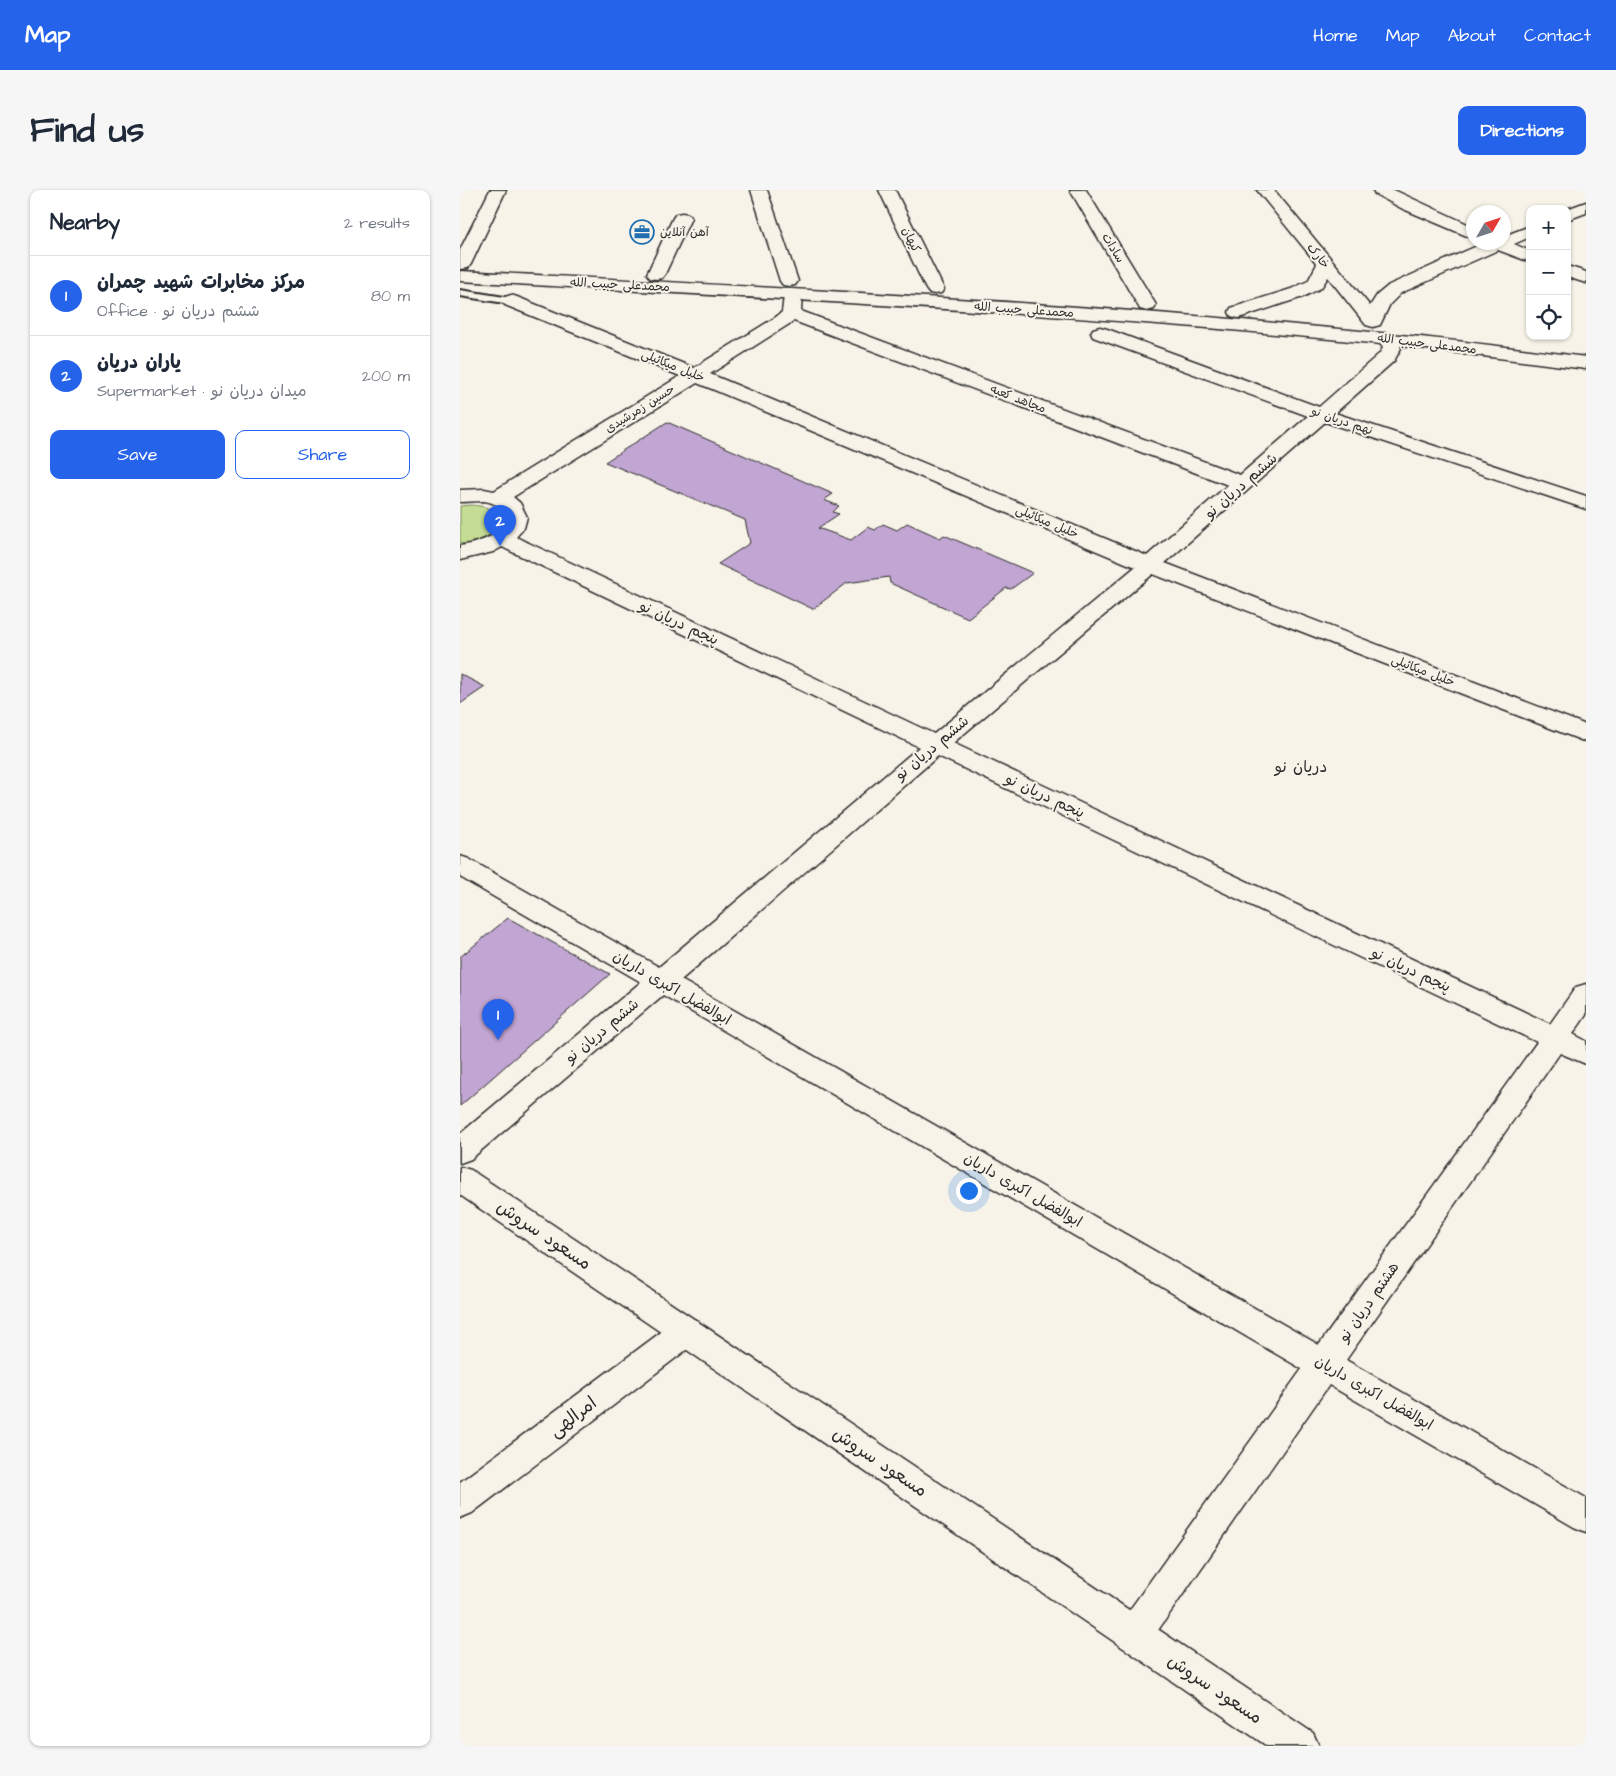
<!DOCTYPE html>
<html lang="en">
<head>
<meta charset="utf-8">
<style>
	:root { --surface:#fff; --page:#f6f6f7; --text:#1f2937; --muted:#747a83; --line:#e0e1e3; --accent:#2563eb }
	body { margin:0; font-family:"Architects Daughter","Playpen Sans Arabic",sans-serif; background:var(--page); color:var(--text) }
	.controls { position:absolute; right:15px; top:15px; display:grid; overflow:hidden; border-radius:10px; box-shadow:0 1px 4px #0004 }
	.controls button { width:45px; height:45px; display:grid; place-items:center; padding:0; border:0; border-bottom:1px solid var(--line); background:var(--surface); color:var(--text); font:25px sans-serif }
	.compass { position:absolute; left:1006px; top:15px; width:45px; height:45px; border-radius:50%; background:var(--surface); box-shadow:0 1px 4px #0004; rotate:51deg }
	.you { position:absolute; left:508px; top:1000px; width:18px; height:18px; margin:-12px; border:4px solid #fff; border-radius:50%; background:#1a73e8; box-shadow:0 0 0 8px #1a73e833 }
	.badge { display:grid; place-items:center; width:32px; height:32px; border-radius:50%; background:var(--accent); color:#fff; font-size:16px; font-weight:700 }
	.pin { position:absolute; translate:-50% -41px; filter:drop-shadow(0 1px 2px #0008) }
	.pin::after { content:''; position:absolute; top:26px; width:18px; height:15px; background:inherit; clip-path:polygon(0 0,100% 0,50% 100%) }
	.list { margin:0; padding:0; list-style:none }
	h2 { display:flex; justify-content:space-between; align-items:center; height:65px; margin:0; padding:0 20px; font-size:21px }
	h2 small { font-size:16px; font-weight:400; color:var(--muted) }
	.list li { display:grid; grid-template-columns:32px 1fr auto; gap:15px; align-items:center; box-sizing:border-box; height:80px; padding:0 20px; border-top:1px solid var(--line) }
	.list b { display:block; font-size:19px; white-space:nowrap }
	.list p { margin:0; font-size:16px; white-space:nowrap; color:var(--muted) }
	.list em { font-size:16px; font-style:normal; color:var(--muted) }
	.actions { display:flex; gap:10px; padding:15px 20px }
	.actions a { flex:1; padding:11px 0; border:1px solid var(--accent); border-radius:10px; text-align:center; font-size:18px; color:var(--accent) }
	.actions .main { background:var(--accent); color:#fff }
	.icon { flex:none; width:28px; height:28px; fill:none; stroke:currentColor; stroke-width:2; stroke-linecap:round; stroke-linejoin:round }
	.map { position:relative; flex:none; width:1126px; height:1556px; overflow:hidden; border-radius:10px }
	header { display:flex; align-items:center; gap:30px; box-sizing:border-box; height:70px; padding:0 25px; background:var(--accent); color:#fff }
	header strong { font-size:24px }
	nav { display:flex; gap:28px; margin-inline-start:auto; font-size:18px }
	.intro { display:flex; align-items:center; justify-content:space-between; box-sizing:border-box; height:120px; padding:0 30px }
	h1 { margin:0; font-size:35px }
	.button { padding:12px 22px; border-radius:10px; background:var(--accent); color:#fff; font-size:18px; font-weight:700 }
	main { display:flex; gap:30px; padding:0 30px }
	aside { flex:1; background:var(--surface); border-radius:10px; box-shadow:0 1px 4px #0004 }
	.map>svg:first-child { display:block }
</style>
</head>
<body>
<header>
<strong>Map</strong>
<nav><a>Home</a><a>Map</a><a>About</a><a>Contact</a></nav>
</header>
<div class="intro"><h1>Find us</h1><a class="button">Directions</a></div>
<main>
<aside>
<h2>Nearby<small>2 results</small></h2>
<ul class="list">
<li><span class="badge">1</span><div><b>مرکز مخابرات شهید چمران</b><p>Office · ششم دریان‌ نو</p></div><em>80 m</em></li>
<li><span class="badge">2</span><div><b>یاران دریان</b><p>Supermarket · میدان دریان نو</p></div><em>200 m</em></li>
</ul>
<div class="actions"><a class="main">Save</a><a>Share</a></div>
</aside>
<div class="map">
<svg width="1126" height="1556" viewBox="0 0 1126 1556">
	<rect width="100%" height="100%" fill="#f7f3e8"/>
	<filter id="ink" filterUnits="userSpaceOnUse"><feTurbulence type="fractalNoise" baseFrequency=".02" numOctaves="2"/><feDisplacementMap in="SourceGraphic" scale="10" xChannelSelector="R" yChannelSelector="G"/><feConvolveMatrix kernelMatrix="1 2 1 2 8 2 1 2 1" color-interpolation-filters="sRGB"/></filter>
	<g filter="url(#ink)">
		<path fill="#c4dc93" stroke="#78845f" d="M 12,315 C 65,320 36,352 0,354 L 0,316 Z"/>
		<path fill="#c1a5d2" stroke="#2b2b2b" d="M 207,232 L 373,304 L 364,310 L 379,316 L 373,322 L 379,324 L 358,338 L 391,350 L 408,337 L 415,340 L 423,334 L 437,340 L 447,333 L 480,348 L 484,345 L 573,383 L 551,399 L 546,398 L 508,428 L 430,393 L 429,387 L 387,393 L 353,419 L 258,374 L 290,353 L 285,330 L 145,272 Z
			M 0,484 L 25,497 L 0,514 Z
			M 48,728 L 150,784 L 0,916 L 0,767 Z"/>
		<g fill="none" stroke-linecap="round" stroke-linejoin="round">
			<g stroke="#2b2b2b" stroke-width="4">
				<path id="lane" d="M 0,100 L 51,108 L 56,111 L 51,114 L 0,106 Z"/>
			</g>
			<g stroke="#2b2b2b" stroke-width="3">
				<path id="street" d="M 30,0 L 46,0 L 11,74 L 8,78 L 0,79 L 0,60 Z
					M 291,0 L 307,0 L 338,91 L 335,95 L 329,96 L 323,95 L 320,91 Z
					M 419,0 L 435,0 L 484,99 L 481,103 L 475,104 L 469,103 L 466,99 Z
					M 610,0 L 626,0 L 696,115 L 694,119 L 687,121 L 680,119 Z
					M 797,0 L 814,0 L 910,116 L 917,105 L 929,95 L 1026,52 L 1044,52 L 1044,46 L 1070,36 L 1070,47 L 1054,54 L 1070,61 L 1070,72 L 1038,60 L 941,103 L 930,114 L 920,135 L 913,137 L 906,135 L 868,87 L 861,98 L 843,107 L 785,126 L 778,128 L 771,126 L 769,122 L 771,118 L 831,99 L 848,91 L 857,74 Z
					M 913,0 L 934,0 L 1014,37 L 1014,49 L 941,18 L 915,4 Z
					M 1126,12 L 1126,23 L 1107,30 L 1107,19 Z
					M 222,23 L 228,24 L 231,28 L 205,84 L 202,88 L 196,89 L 190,88 L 187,84 L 213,28 L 216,24 Z
					M 1107,76 L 1126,82 L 1126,93 L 1107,87 Z
					M 333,101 L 339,102 L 342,106 L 341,121 L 780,285 L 848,226 L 633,147 L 631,143 L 633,139 L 640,137 L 647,139 L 859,217 L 919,164 L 923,158 L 917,149 L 919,145 L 926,143 L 933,145 L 941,158 L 934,171 L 875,223 L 1126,306 L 1126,319 L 865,232 L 705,373 L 1126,535 L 1126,552 L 693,384 L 493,553 L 1090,834 L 1116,797 L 1126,794 L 1126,825 L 1113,844 L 1126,851 L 1126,874 L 1100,863 L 886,1170 L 1126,1308 L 1126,1342 L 1114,1337 L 869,1195 L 687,1456 L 674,1462 L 661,1456 L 656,1444 L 661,1432 L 842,1179 L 203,805 L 11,969 L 0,973 L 0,944 L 181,792 L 0,687 L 0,666 L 9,669 L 199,777 L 459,557 L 42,357 L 33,362 L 0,370 L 0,356 C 12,354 23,351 33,345 C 53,333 44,313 24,311 C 16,311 8,312 0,312 L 0,300 L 24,299 L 34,301 L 220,186 L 45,115 L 42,111 L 45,107 L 51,105 L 57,107 L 234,178 L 316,127 L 322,122 L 324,106 L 327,102 ZM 334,131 L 768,295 L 687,366 L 250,184 ZM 237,193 L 252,199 L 675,377 L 474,544 L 56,347 L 64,338 L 67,327 L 60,313 L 53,307 ZM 478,566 L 1077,852 L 859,1155 L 221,790 Z
					M 227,1127 L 238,1131 L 243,1141 L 238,1151 L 12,1323 L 0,1328 L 0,1292 L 216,1131 Z"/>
			</g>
			<g stroke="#2b2b2b" stroke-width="3">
				<path id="secondary" d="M 0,81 C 317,98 635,113 951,146 C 1010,152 1068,160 1126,167 L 1126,179 C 1068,172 1010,164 951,157 C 635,124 317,109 0,91 Z
					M 0,977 L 11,980 L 853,1543 L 859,1556 L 807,1556 L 0,1005 Z"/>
			</g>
			<use href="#lane" fill="#f7f3e8" fill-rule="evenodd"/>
			<use href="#street" fill="#f7f3e8" fill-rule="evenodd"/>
			<use href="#secondary" fill="#f7f3e8" fill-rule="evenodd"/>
		</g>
	</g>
	<defs>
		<g id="office-ring" transform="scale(1.25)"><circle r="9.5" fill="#f7f3e8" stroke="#1f6fb2" stroke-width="1.5"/><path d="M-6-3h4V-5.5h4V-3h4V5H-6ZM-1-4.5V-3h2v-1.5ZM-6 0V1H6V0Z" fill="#1f6fb2"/></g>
	</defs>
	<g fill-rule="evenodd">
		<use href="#office-ring" x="182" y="42"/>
	</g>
	<g text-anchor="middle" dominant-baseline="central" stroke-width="4" stroke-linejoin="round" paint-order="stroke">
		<g font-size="12" fill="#2b2b2b" stroke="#f7f3e8" text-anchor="start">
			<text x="200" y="42">آهن آنلاین</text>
		</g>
		<g font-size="12" fill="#2b2b2b" stroke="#f7f3e8">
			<text transform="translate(451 50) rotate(64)">کیهان</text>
			<text transform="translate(653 58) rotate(59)">سادات</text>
			<text transform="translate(858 66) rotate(51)">خارک</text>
			<text transform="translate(160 95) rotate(3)">محمدعلی حبیب الله</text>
			<text transform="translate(564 120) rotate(4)">محمدعلی حبیب الله</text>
			<text transform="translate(967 154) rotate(7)">محمدعلی حبیب الله</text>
			<text transform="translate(213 176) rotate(22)">خلیل میکائیلی</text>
			<text transform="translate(558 209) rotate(21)">مجاهد کعبه</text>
			<text transform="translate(180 219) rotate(-32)">حسین زمرشيدی</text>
			<text transform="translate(882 231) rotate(19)">نهم دریان‌ نو</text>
			<text transform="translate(587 332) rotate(23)">خلیل میکائیلی</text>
			<text transform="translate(963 481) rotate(21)">خلیل میکائیلی</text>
		</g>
		<g font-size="15" fill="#2b2b2b" stroke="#f7f3e8">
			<text transform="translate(781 296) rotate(-41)">ششم دریان‌ نو</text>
			<text transform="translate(219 433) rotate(25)">پنجم دریان‌ نو</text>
			<text transform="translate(472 558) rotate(-40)">ششم دریان‌ نو</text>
			<text transform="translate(585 606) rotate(25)">پنجم دریان‌ نو</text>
			<text transform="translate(951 780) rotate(25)">پنجم دریان‌ نو</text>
			<text transform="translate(212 798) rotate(30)">ابوالفضل اکبری داریان</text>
			<text transform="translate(142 841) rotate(-40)">ششم دریان‌ نو</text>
			<text transform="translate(563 1000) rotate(30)">ابوالفضل اکبری داریان</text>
			<text transform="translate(909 1112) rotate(-55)">هشتم دریان‌ نو</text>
			<text transform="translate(914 1203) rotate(30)">ابوالفضل اکبری داریان</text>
		</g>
		<g font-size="16" fill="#2b2b2b" stroke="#f7f3e8">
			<text x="841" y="577">دریان نو</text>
		</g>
		<g font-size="18" fill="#2b2b2b" stroke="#f7f3e8">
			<text transform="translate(84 1045) rotate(34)">مسعود سروش</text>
			<text transform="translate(113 1227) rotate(-37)">امرالهی</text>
			<text transform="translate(420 1272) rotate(34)">مسعود سروش</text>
			<text transform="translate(755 1499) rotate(34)">مسعود سروش</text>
		</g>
	</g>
</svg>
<div class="controls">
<button>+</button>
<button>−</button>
<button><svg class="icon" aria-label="locate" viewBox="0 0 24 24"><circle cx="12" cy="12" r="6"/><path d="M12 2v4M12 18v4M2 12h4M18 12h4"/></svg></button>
</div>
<svg class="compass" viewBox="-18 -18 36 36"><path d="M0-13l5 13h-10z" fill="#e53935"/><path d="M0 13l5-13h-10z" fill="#747a83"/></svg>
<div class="you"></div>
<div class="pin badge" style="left:38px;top:850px">1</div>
<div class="pin badge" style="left:40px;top:356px">2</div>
</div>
</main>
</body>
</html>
